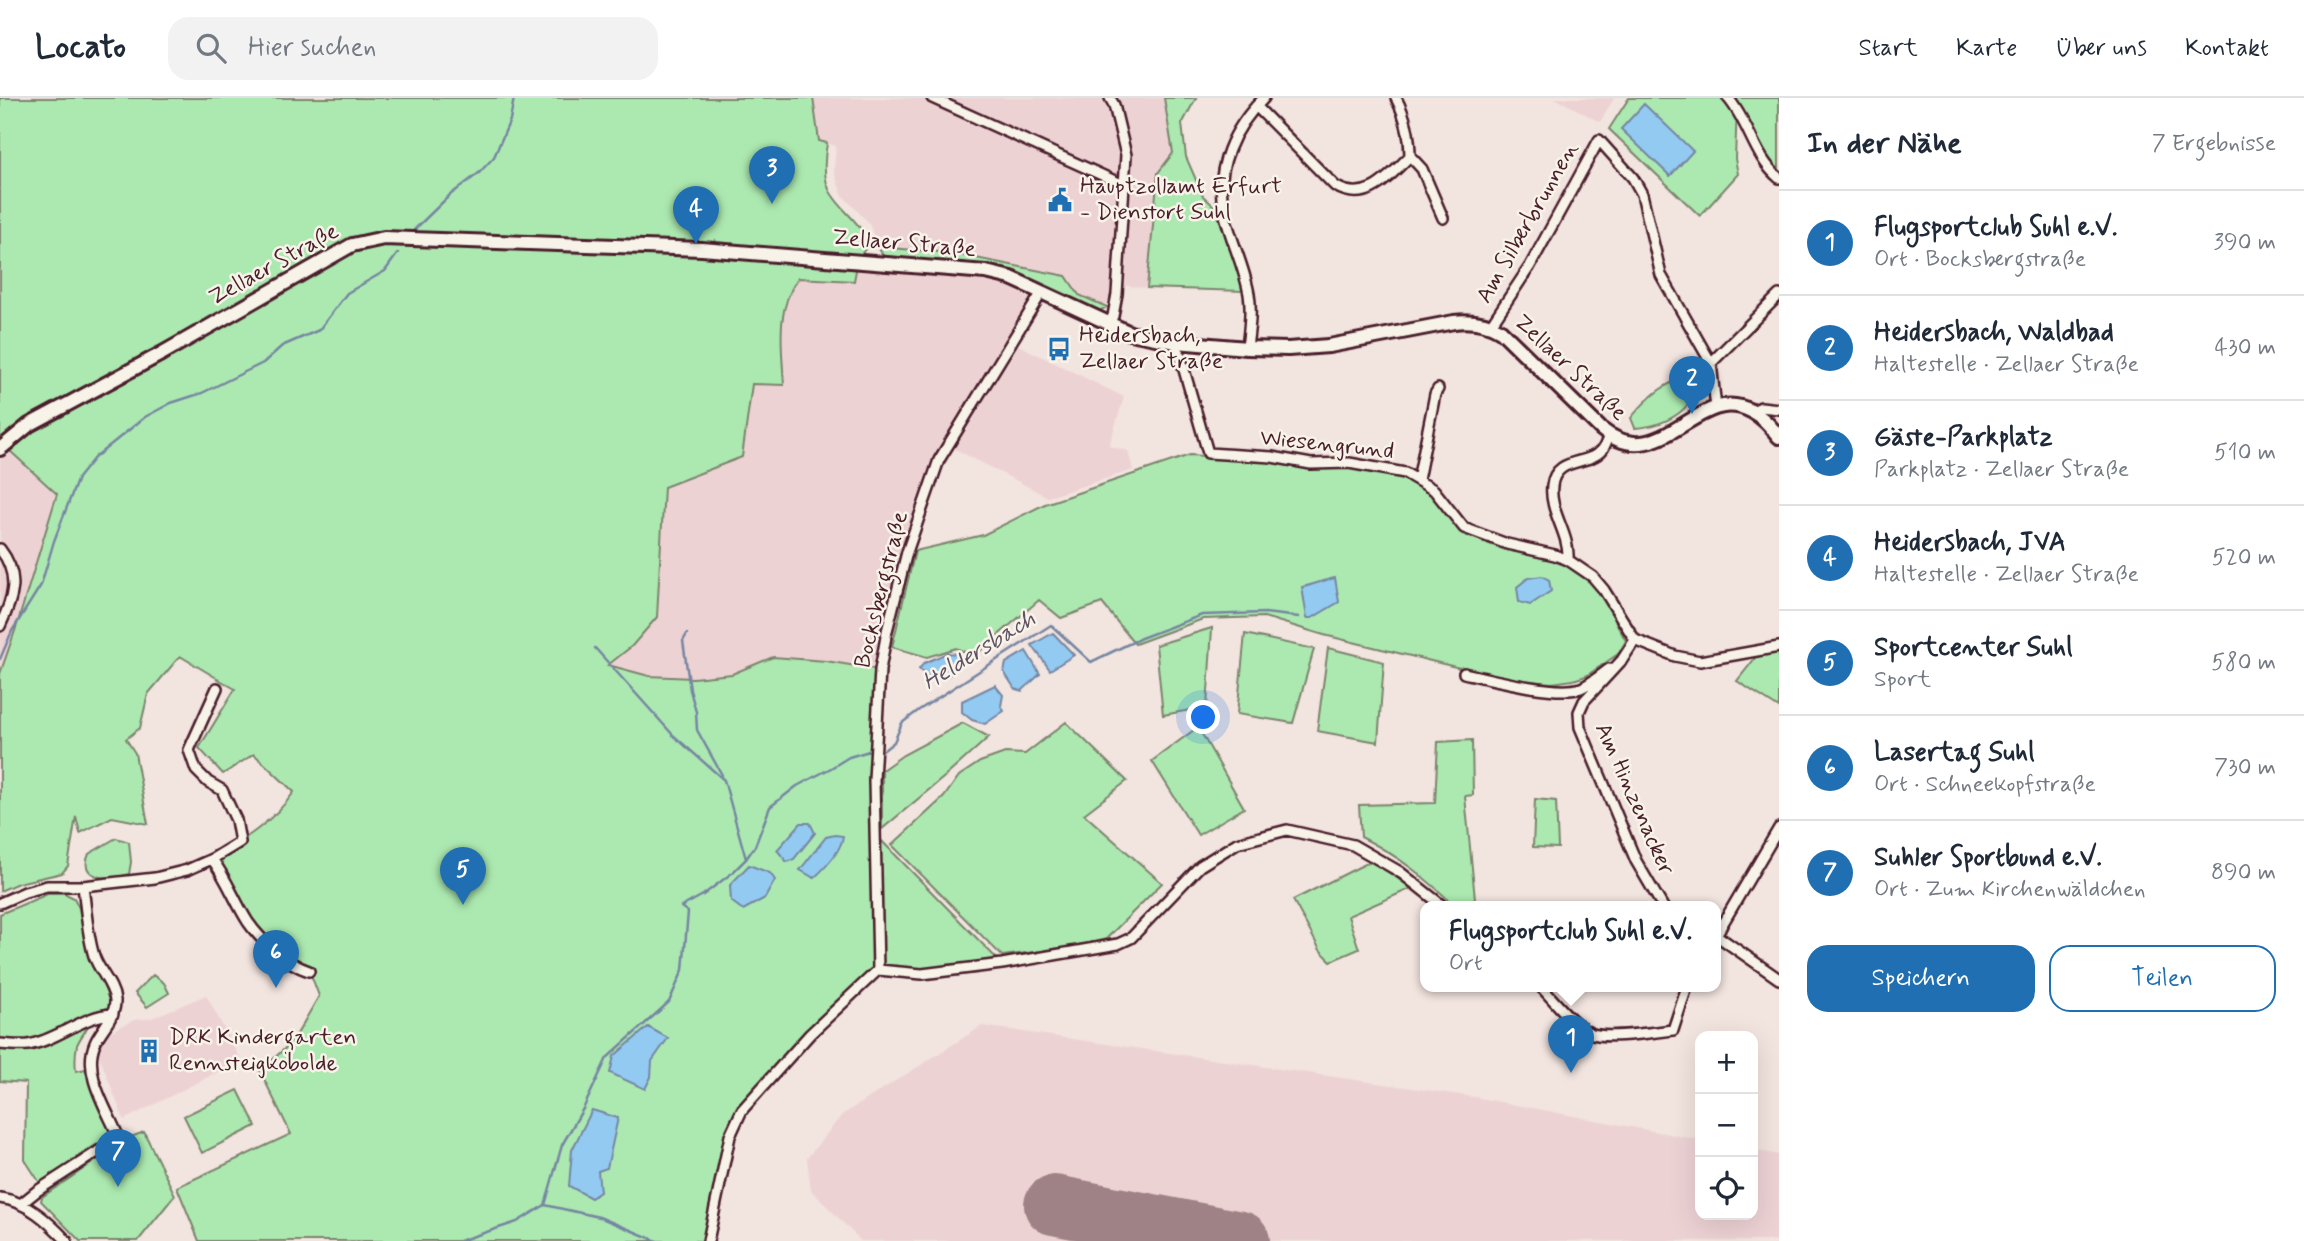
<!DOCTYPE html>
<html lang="de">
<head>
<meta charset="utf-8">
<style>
	:root { --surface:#fff; --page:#f2f2f3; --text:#1f2937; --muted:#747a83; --line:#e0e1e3; --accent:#1f6fb2 }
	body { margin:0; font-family:Mynerve,sans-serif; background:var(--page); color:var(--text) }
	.controls { position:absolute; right:21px; bottom:21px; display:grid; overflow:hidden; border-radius:14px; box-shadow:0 7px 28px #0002 }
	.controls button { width:63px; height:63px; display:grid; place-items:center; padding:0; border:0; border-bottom:2px solid var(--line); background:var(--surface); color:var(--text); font:35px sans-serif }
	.you { position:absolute; left:1204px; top:620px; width:24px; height:24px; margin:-18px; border:5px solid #fff; border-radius:50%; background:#1a73e8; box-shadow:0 0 0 10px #1a73e833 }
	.badge { display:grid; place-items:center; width:46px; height:46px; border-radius:50%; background:var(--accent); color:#fff; font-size:23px; font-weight:700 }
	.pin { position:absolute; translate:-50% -58px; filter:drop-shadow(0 2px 4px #0008) }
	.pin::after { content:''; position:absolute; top:37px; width:24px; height:21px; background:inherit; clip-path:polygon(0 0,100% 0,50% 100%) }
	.popup { position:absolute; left:1420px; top:803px; width:301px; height:91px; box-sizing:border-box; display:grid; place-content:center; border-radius:14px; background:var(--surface); filter:drop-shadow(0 2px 5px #0005); font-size:23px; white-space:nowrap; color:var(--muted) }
	.popup b { font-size:26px; color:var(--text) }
	.popup::after { content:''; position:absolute; left:50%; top:100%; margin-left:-14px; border:14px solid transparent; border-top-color:var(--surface) }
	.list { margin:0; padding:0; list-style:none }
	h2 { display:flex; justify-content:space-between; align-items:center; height:91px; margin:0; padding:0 28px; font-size:30px }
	h2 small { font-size:23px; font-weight:400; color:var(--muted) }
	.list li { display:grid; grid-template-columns:46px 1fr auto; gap:21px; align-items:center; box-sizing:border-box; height:105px; padding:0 28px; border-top:2px solid var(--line) }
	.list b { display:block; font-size:26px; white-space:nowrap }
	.list p { margin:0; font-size:23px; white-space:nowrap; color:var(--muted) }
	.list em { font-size:23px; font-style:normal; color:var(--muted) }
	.actions { display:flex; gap:14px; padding:21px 28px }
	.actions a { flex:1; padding:16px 0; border:2px solid var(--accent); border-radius:21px; text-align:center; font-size:24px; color:var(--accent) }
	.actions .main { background:var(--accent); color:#fff }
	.icon { flex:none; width:38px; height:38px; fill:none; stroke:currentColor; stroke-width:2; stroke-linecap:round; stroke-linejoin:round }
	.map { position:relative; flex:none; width:1779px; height:1143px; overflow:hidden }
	header { display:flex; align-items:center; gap:42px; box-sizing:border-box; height:98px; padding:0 35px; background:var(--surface); border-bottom:2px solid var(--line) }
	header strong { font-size:33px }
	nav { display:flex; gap:38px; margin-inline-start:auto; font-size:24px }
	.search { width:490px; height:63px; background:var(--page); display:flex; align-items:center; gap:18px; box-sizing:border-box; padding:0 24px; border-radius:21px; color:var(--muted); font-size:26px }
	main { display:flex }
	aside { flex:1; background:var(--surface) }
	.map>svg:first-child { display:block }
</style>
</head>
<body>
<header>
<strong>Locato</strong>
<div class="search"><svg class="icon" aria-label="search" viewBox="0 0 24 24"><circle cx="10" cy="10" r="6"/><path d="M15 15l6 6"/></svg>Hier suchen</div>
<nav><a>Start</a><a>Karte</a><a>Über uns</a><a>Kontakt</a></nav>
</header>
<main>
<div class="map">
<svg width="1779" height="1143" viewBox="0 0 1779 1143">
	<rect width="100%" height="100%" fill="#f2e4df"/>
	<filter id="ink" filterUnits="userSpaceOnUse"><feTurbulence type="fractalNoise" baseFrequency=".0143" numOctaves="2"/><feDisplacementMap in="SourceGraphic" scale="14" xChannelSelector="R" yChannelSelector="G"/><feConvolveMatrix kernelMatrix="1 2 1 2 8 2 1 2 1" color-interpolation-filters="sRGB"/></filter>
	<g filter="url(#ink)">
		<path fill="#edd2d4" d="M 813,0 L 1164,0 L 1173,55 L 1158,75 L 1147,190 L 1113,186 L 1107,209 L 988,161 L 951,155 L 878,149 L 869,125 L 843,98 L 838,86 L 834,72 L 836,48 L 819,43 Z
			M 1555,0 L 1614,0 L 1600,24 Z
			M 857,167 L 989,179 L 1015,187 L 1029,198 L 1027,212 L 944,355 L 907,454 L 880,572 L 826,563 L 773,559 L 732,576 L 693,580 L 649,578 L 608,567 L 632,548 L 657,519 L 664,389 L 742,359 L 752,285 L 784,287 L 781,227 L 788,195 L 798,180 L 853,183 Z
			M 1016,246 L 1124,299 L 1109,348 L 1128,353 L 1133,372 L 1048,399 L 953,350 Z
			M 9,352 L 57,395 L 17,527 L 0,576 L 0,362 Z
			M 206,897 L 241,962 L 124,1022 L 98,955 L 108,935 L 134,922 L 152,920 Z
			M 982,928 L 1474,999 L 1700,1042 L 1700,1117 L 1753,1117 L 1753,1052 L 1779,1057 L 1779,1143 L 861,1143 L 811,1092 L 807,1060 L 842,1017 Z"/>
		<path fill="#ace9b0" stroke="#7b846e" stroke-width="2" d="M 0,0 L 813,0 L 819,43 L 827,45 C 824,62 822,84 833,98 C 845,116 862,125 868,147 L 860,158 L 716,147 L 715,141 L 714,152 L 397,141 L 352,147 L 155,250 L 26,323 L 12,333 L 0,347 Z
			M 1164,0 L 1196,0 L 1182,26 L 1186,59 L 1203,98 L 1216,110 L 1244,193 L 1147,190 L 1158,75 L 1173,55 Z
			M 1629,0 L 1779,0 L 1779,75 L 1763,57 L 1737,8 L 1735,61 L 1738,76 L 1700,118 L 1609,31 Z
			M 398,144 L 712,156 L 857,167 L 854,183 L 798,180 C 775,213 782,249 784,287 L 752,286 L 742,359 L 664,389 L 657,519 L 632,548 L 608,567 L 649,578 L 693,580 L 732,576 L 773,559 L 826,563 L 880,572 L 875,736 L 1002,866 L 922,876 L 878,872 L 742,1012 L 730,1038 L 708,1143 L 199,1143 L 177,1089 L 291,1036 L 260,973 L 293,943 L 319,898 L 308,869 L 301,870 L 258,837 L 212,761 C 243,742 273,724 294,694 L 254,656 L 223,676 L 199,650 L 235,591 L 180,558 L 148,596 L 140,630 L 126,641 L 135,655 L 148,726 L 112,719 L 80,735 L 76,718 L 68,768 L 62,775 L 18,785 L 0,793 L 0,576 L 17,527 L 57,396 L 9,352 L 32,331 L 338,157 L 374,146 Z
			M 878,149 L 951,155 L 1066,178 L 1079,197 L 1107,209 L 1093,216 L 1038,188 L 885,161 Z
			M 1696,274 C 1702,310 1666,328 1635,330 L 1631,320 C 1651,295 1666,285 1696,274 Z
			M 1190,357 L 1349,368 L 1404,379 L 1431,394 L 1462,433 L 1554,460 L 1574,470 L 1590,482 L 1600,494 L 1626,543 L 1618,556 L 1586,578 L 1573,582 L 1552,585 L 1529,583 L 1464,571 L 1324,537 L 1264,519 L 1203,521 L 1135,546 L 1102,505 L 1061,520 L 1039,502 L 974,558 L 956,550 L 927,559 L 892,549 L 915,453 L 983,437 L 1045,406 Z
			M 1212,530 L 1207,609 L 1163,617 L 1156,547 Z
			M 1245,536 L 1314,551 L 1293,625 L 1237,616 Z
			M 1328,550 L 1384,564 L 1378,644 L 1317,633 Z
			M 1779,554 L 1779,610 L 1737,583 L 1756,559 Z
			M 1066,624 L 1127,683 L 1084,716 L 1162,785 L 1106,841 L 1074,849 L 1002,858 L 892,747 L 944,699 L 959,678 L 980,664 L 1005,655 L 1025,656 Z
			M 963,625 L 989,639 L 949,675 L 882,731 L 882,672 L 903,657 Z
			M 1198,629 L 1244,710 L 1198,737 L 1152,663 Z
			M 1472,642 L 1473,697 L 1465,698 L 1475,801 L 1468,809 L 1456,809 C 1426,780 1399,758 1361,739 L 1359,707 L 1435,705 L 1438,644 Z
			M 1535,701 L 1556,703 L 1558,750 L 1533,749 Z
			M 116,740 L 129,744 L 131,764 L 129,776 C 112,783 77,782 89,756 Z
			M 1371,763 L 1412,790 L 1348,818 L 1359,851 L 1331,863 L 1320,852 L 1293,802 Z
			M 50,795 L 64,795 L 74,800 L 79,810 L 86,848 L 92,866 L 101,880 L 111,908 L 89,919 C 90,930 81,937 77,947 C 75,956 75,964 76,973 L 86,971 L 111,1036 L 108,1045 L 99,1050 L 96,1047 L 72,1062 L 74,1066 L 40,1085 L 25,1062 L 26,985 L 0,983 L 0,816 Z
			M 153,877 L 164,885 L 169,895 L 147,909 L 135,895 Z
			M 238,992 L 256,1028 L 202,1055 L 184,1018 Z
			M 144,1034 L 175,1097 L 138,1143 L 80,1143 L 41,1103 L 42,1099 L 131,1039 Z"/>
		<path fill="#93caf1" stroke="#7686a2" stroke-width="2" d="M 1644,6 L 1693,53 L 1670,78 L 1621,31 Z
			M 1542,478 L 1549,482 L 1551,493 L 1530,507 L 1519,504 L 1517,489 L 1528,480 Z
			M 1335,480 L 1339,504 L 1312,520 L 1307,520 L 1302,489 C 1314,487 1323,482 1335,480 Z
			M 1053,535 L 1074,557 L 1050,572 L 1032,547 Z
			M 1026,553 L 1040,576 L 1022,593 L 1015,591 L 1004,574 L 1006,565 Z
			M 947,555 L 958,556 L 959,564 C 948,583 935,589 919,571 L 924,565 Z
			M 995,587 L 1003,597 L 1001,608 L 1004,613 L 985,626 L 972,622 L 962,614 L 962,603 Z
			M 801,725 L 810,725 L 815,735 L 794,761 L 787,764 L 777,752 Z
			M 835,737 L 843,738 C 841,754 825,770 814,780 L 800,772 L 826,739 Z
			M 749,767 L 770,775 L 775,782 L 765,800 L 743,812 L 731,803 L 730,787 Z
			M 648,929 L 668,940 L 652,963 L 651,979 L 645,991 L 610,975 L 614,958 Z
			M 592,1012 L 618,1020 L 607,1070 L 598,1073 L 600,1094 L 591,1100 L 569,1088 L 572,1052 Z"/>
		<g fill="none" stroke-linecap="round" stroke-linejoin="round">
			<path stroke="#7686a2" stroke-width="2.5" d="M 414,132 L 450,97 L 479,75 L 494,59 L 510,22 L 514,0
				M 687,536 L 683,543 L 690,592 L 696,614 L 697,632 L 722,677
				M 595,550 L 673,637 L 724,682 L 746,761
				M 0,561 L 12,533 L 41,487 L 54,443 L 78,380 L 94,360 L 145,319 L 171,305 L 202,295 L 263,265 L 282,248 L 319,232 L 347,195 L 385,173 L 398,155
				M 884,652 L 894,644 L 902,625 L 919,612 L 1051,527 L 1091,564 L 1141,540 L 1202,517 L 1265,515 L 1299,519
				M 545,1107 L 599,1119 L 657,1143
				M 459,1143 L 517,1124 L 545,1107 L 562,1047 L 584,1009 L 607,960 L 669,904 L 683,872 L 688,814 L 681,809 L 703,797 L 732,775 L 746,761 L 755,748 L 770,709 L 797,688 L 831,670 L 849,659 L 869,653"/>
			<path stroke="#9e8285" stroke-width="60" d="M 1054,1107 L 1240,1143"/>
			<g stroke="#4a1f2b" stroke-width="14">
				<path id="street" d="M 932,0 L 1126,88
					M 1728,0 C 1749,24 1754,59 1779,80
					M 1256,8 L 1335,88 C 1367,107 1388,79 1410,58 C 1410,37 1406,19 1396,0
					M 1410,58 L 1422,71 L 1443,120
					M 1108,227 L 1113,218 L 1117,196 L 1126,57 L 1114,7 L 1110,0
					M 1491,227 L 1530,168 L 1599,42 L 1633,80 L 1642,96 L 1661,177 L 1711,265 L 1716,310
					M 1176,244 L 1208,355 L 1272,359 L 1311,366 L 1349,365 L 1405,375 L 1434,392 L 1464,430 L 1507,446 L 1555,457 L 1568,462 L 1593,479 L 1604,492 L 1635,542 L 1675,558 L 1700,563 L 1779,549
					M 1247,250 C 1249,233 1252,213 1249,196 C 1244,167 1230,141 1224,113 C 1214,71 1234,29 1264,0
					M 1711,265 L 1779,197
					M 1752,313 L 1761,309 L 1779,311
					M 1418,382 L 1435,296 L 1438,291
					M 0,451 C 21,478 13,501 0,528
					M 1568,462 C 1570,436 1549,414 1552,388 C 1555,358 1589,368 1602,352 C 1605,349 1607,342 1609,337
					M 1635,542 L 1622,562 L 1584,603 L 1579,614 L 1580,629 L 1636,763 L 1663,809
					M 1464,575 C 1490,581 1557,598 1581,590 C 1590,586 1601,577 1609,571
					M 212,761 C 227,781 235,804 248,824 C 261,843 287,866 309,873
					M 0,805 L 25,794 L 47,788 L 83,788 L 155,780 L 187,772 L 212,761 L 240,744 L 236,722 L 222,692 L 208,684 L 196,672 L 189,652 L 217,590
					M 1716,837 L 1779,730
					M 1716,837 L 1779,881
					M 878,872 L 922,876 L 1002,866 L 1118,846 L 1131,840 L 1200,768 L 1237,745 L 1287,732 L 1353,747 L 1400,774 L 1444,809
					M 1541,889 C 1554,902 1574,928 1590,935 C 1606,942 1654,934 1673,932 L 1687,889
					M 0,946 C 9,947 19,948 28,947 C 58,942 83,917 113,916
					M 0,1100 C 28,1104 48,1123 67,1143
					M 22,1105 L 37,1093 L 111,1045 L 118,1038 C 107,1011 82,975 95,945 C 101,931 116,919 115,902 C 113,886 99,873 94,858 C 87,836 86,810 83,788
					M 708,1143 L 730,1038 L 742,1012 L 810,936 L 878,872 L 874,682 L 880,572 L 887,533 L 907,454 L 939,362 L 1042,194"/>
			</g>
			<g stroke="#4a1f2b" stroke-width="18">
				<path id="secondary" d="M 0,351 L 29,327 L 161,256 L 352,147 L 384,140 L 702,151 L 986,174 L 1011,180 L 1130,235 L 1176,244 L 1247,250 L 1288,251 L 1329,248 L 1454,224 C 1471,222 1486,224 1501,233 L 1601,331 C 1661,380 1698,284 1751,313 C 1763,319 1771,329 1779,339"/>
			</g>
			<use href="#street" stroke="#f7f3e8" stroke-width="9"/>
			<use href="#secondary" stroke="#f7f3e8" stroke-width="12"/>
		</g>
	</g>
	<defs>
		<g id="civic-bare" transform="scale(1.89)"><path d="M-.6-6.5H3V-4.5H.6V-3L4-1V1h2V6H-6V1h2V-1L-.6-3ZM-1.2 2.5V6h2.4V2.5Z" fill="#1f6fb2" stroke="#f7f3e8" stroke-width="2.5" paint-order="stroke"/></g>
		<g id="bus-bare" transform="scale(1.89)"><path d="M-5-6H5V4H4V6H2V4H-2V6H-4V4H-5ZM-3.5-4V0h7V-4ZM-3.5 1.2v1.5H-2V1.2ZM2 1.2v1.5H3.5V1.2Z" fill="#1f6fb2" stroke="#f7f3e8" stroke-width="2.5" paint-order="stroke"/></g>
		<g id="building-bare" transform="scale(1.89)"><path d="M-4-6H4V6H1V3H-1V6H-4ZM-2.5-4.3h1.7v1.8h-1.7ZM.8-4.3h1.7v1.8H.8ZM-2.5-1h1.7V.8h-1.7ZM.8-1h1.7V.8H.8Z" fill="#1f6fb2" stroke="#f7f3e8" stroke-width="2.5" paint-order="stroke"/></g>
	</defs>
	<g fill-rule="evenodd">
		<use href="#civic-bare" x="1060" y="102"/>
		<use href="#bus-bare" x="1059" y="251"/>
		<use href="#building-bare" x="149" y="953"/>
	</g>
	<g text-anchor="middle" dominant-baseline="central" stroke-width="5" stroke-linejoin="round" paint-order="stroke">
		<g font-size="23" fill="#4a1f2b" stroke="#f7f3e8" text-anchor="start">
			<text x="1080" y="89">Hauptzollamt Erfurt<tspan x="1080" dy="26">- Dienstort Suhl</tspan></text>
			<text x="1079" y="238">Heidersbach,<tspan x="1079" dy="26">Zellaer Straße</tspan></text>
			<text x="169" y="940">DRK Kindergarten<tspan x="169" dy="26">Rennsteigkobolde</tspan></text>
		</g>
		<g font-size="23" fill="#4a1f2b" stroke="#f7f3e8">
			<text transform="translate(1528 125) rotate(-60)">Am Silberbrunnen</text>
			<text transform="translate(904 146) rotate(5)">Zellaer Straße</text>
			<text transform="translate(274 167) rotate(-29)">Zellaer Straße</text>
			<text transform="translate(1570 270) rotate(43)">Zellaer Straße</text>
			<text transform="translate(1327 347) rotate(6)">Wiesengrund</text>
			<text transform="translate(882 492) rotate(-76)">Bocksbergstraße</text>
			<text transform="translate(1634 701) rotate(66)">Am Hinzenacker</text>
		</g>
		<g font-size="24" font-style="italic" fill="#605266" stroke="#f7f3e8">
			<text transform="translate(979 553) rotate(-32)">Heldersbach</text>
		</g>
	</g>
</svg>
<div class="controls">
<button>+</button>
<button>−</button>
<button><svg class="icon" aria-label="locate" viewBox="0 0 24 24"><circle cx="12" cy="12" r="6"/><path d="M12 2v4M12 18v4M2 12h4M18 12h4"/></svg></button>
</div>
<div class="you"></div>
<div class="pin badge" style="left:1571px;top:975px">1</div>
<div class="popup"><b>Flugsportclub Suhl e.V.</b>Ort</div>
<div class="pin badge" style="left:1692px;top:316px">2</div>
<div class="pin badge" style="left:772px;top:106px">3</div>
<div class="pin badge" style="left:696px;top:146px">4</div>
<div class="pin badge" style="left:463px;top:807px">5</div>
<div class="pin badge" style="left:276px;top:890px">6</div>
<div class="pin badge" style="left:118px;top:1089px">7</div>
</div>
<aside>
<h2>In der Nähe<small>7 Ergebnisse</small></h2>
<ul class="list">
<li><span class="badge">1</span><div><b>Flugsportclub Suhl e.V.</b><p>Ort · Bocksbergstraße</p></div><em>390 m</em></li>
<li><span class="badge">2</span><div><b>Heidersbach, Waldbad</b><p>Haltestelle · Zellaer Straße</p></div><em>430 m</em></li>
<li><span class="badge">3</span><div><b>Gäste-Parkplatz</b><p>Parkplatz · Zellaer Straße</p></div><em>510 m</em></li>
<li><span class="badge">4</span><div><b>Heidersbach, JVA</b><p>Haltestelle · Zellaer Straße</p></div><em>520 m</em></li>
<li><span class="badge">5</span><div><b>Sportcenter Suhl</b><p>Sport</p></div><em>580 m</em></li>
<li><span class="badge">6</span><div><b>Lasertag Suhl</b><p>Ort · Schneekopfstraße</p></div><em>730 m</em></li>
<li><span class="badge">7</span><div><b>Suhler Sportbund e.V.</b><p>Ort · Zum Kirchenwäldchen</p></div><em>890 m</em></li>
</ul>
<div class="actions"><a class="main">Speichern</a><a>Teilen</a></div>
</aside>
</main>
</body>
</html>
